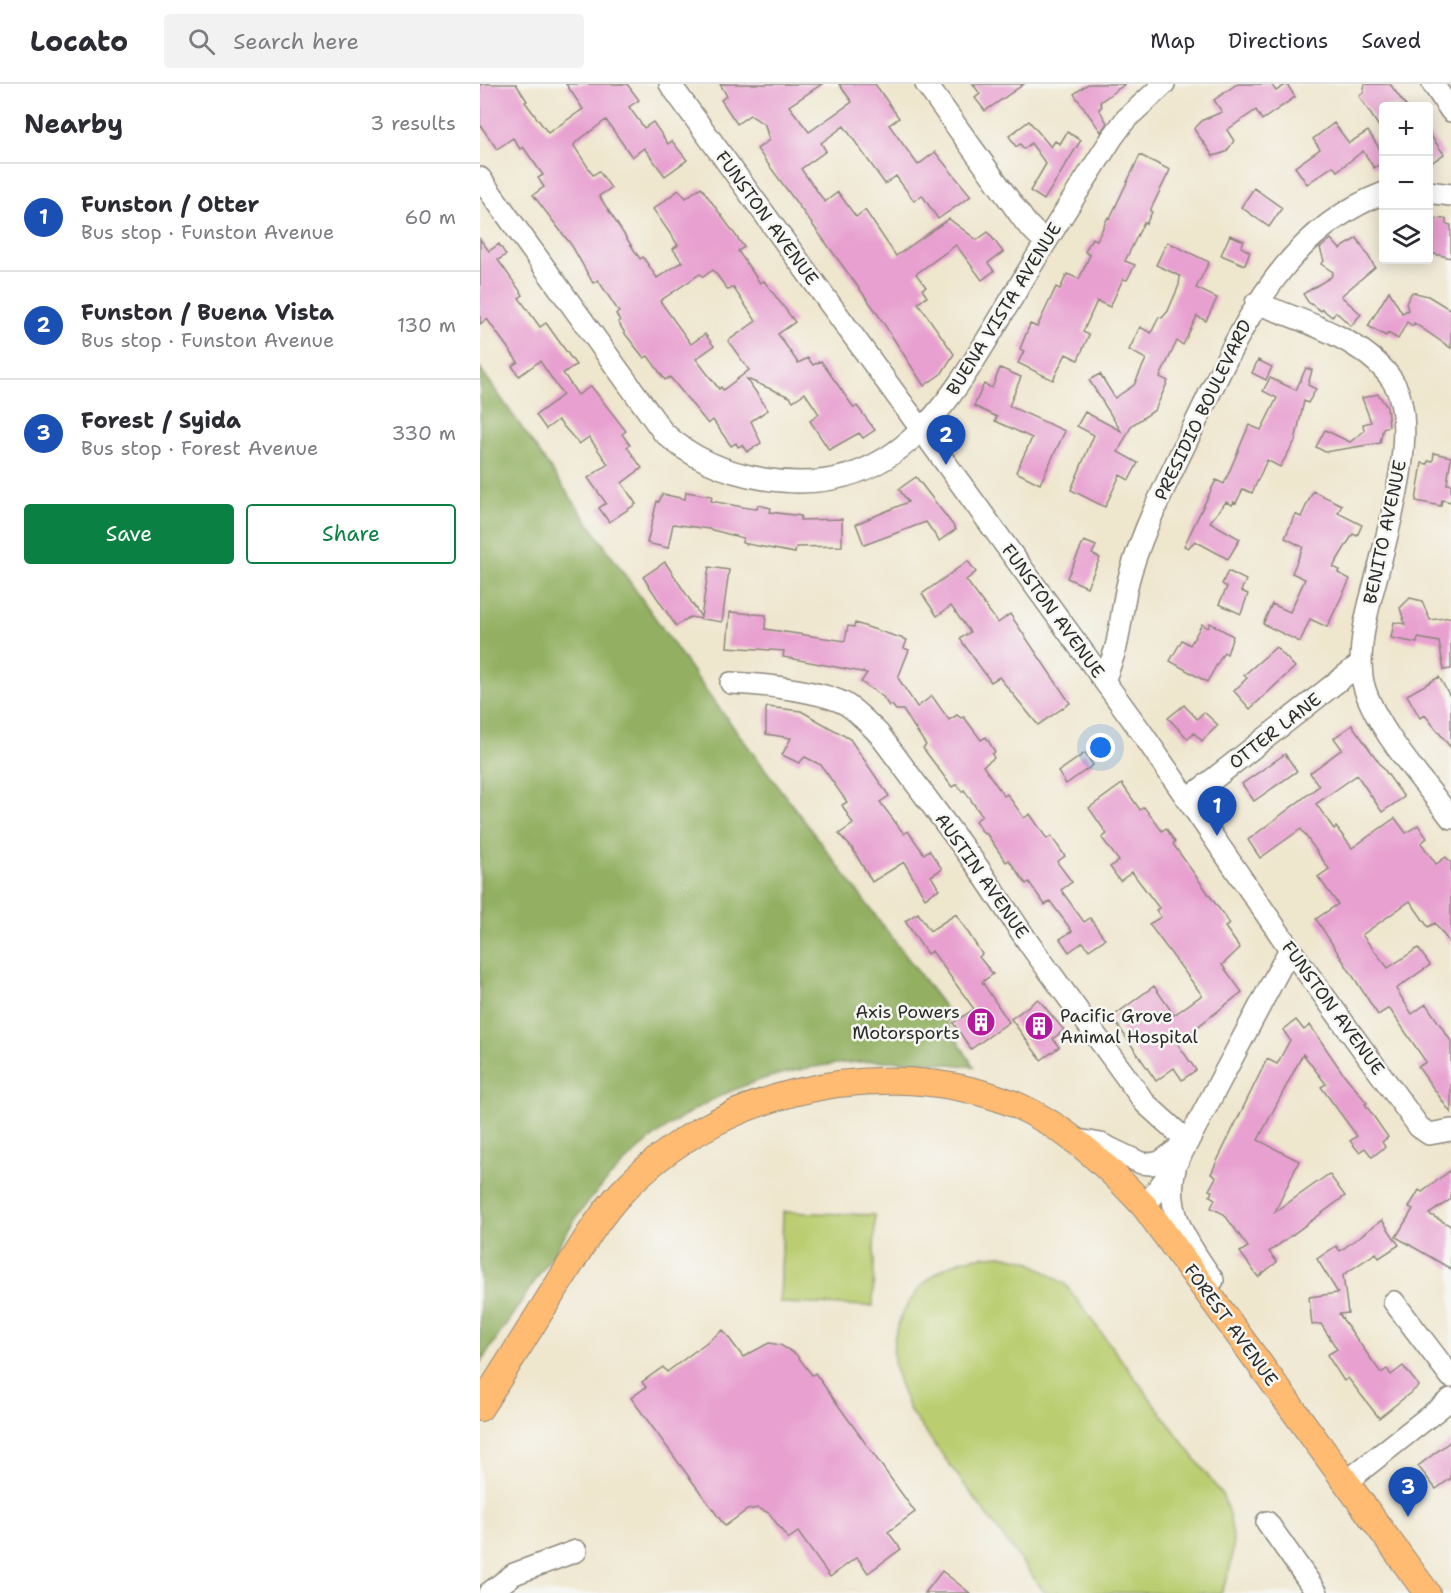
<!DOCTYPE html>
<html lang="en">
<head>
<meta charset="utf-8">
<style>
	:root { --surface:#fff; --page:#f2f2f3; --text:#2b2b33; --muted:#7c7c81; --line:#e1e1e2; --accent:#0b8043 }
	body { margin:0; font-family:"Shantell Sans",sans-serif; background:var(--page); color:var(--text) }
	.controls { position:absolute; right:18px; top:18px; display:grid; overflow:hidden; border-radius:6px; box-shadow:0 3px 15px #0003 }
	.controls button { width:54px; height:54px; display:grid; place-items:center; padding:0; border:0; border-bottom:2px solid var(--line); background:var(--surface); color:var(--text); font:30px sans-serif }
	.you { position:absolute; left:621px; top:664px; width:21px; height:21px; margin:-15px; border:4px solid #fff; border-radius:50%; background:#1a73e8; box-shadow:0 0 0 9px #1a73e833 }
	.badge { display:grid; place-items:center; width:39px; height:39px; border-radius:50%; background:var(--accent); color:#fff; font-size:20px; font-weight:700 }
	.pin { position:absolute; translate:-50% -50px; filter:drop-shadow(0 2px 3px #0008) }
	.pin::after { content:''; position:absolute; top:32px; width:21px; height:18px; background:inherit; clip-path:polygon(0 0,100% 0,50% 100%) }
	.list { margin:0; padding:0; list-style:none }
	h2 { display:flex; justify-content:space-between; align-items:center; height:78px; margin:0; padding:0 24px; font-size:26px }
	h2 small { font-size:20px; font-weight:400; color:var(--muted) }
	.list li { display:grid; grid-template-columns:39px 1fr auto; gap:18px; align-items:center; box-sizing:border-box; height:108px; padding:0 24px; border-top:2px solid var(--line) }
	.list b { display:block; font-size:22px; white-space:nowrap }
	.list p { margin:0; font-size:20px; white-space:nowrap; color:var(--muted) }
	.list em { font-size:20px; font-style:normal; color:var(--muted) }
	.actions { display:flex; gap:12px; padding:18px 24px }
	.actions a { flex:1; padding:14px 0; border:2px solid var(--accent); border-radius:6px; text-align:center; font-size:21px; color:var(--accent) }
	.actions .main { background:var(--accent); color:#fff }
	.icon { flex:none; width:33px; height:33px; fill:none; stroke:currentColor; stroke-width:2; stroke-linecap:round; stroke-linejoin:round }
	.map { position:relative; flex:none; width:971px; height:1509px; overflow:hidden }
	header { display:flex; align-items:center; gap:36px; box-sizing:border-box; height:84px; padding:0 30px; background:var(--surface); border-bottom:2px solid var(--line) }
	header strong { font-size:28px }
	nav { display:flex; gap:33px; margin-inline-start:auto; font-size:21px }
	.search { width:420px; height:54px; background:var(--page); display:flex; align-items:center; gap:15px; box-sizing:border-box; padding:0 21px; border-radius:6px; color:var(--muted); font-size:22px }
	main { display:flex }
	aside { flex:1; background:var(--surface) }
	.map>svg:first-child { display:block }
</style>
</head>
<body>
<header>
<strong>Locato</strong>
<div class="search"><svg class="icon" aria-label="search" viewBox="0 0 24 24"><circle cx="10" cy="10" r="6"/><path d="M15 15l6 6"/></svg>Search here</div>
<nav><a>Map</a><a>Directions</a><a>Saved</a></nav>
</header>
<main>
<aside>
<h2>Nearby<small>3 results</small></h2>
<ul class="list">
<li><span class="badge" style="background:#1a4fb4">1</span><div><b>Funston / Otter</b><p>Bus stop · Funston Avenue</p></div><em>60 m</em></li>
<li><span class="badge" style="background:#1a4fb4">2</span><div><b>Funston / Buena Vista</b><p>Bus stop · Funston Avenue</p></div><em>130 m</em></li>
<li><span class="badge" style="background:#1a4fb4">3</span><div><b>Forest / Syida</b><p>Bus stop · Forest Avenue</p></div><em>330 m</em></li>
</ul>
<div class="actions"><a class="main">Save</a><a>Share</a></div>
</aside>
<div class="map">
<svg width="971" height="1509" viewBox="0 0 971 1509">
	<rect width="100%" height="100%" fill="#f6f6f2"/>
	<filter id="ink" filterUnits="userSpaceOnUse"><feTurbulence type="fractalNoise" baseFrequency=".0167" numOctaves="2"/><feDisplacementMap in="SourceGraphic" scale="12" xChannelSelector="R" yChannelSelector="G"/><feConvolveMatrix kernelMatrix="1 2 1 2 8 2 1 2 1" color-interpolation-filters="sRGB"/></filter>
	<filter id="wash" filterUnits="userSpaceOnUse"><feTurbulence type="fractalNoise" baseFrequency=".008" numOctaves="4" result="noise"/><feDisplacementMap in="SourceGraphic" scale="24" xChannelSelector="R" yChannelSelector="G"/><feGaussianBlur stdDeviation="1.35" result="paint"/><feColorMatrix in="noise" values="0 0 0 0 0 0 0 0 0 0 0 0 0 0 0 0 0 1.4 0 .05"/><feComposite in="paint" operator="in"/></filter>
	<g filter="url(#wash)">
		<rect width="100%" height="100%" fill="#efe6ce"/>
		<path fill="#bacd70" stroke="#727c4e" stroke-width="1.5" d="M 303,1128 L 395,1131 L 393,1222 L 300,1219 Z
			M 521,1171 L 548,1177 L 585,1200 L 743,1412 C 756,1447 757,1475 741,1509 L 565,1509 L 431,1329 C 424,1312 416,1295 414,1277 C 409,1234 441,1191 480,1177 C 494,1172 507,1172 521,1171 Z"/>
		<path fill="#93b062" stroke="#5f6e46" stroke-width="1.5" d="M 0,284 L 227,608 L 472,933 L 466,938 L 494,983 C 340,962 211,993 109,1117 C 95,1133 85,1152 73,1170 C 49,1206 24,1243 0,1280 Z"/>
		<g id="blocks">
			<path fill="#e8a0d0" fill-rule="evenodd" d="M 0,0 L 36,0 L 47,17 L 45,18 L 68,49 L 103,25 L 86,0 L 147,0 L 159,16 L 149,23 L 164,44 L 173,38 L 188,60 L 192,57 L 207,76 L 185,92 L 164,64 L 152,73 L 126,36 L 95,59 L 94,62 L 113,91 L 119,87 L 131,104 L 119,112 L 160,175 L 163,173 L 177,194 L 202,178 L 193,165 L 198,161 L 173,125 L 199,106 L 206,114 L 221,103 L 264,163 L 258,167 L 280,199 L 284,197 L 315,238 L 298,250 L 318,279 L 328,274 L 333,281 L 341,277 L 374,324 L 377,322 L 395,346 L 383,354 L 379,349 L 349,366 L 330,337 L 339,330 L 325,309 L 313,317 L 310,313 L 267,295 L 288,326 L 271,337 L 281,359 L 267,368 L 262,361 L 258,363 L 256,359 L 251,362 L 233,336 L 228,340 L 190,293 L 185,296 L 168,272 L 164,274 L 146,251 L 138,238 L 140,237 L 136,230 L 139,228 L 118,196 L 113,199 L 92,162 L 53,111 L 64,103 L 58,94 L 63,91 L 43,63 L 40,65 L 33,54 L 17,65 L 0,41 ZM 233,186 L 248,206 L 253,203 L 276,237 L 248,257 L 269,286 L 243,306 L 241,303 L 239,305 L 216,275 L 234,262 L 225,250 L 211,260 L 180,217 L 220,190 L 223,193 Z
				M 240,0 L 342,0 L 309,22 L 329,48 L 372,18 L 359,0 L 395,0 L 419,34 L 409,41 L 438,81 L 455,68 L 491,112 L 458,135 L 442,111 L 434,117 L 416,92 L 405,100 L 364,42 L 341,59 L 346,67 L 321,85 L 345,118 L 358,108 L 376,133 L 385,126 L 416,172 L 469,135 L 497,156 L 508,148 L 523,168 L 508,179 L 514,187 L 502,196 L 476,161 L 436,190 L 446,203 L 442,205 L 447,213 L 438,219 L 474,270 L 462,289 L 444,302 L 395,226 L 277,65 L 289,56 L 285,41 L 270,31 L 257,40 L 241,16 L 247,12 Z
				M 493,0 L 544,0 L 505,27 L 495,14 L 500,10 Z
				M 608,0 L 645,0 L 620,18 L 622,22 L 619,25 L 627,39 L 621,48 L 594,10 Z
				M 757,0 L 791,0 L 796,7 L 807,0 L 815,13 L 782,36 L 776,26 L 747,46 L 754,57 L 746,68 L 733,72 L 714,45 L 723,36 L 742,28 L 734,16 Z
				M 885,0 L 910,0 L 926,22 L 903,22 L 903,49 L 879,12 L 883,9 Z
				M 549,37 L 571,63 L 575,57 L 580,60 L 587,48 L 601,56 L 564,116 L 550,107 L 566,80 L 551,59 L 544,65 L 540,60 L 536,63 L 529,52 Z
				M 854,39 L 869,59 L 888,47 L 903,70 L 903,78 L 894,84 L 883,67 L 857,87 L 853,82 L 827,100 L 815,83 L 840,65 L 833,55 Z
				M 948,48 L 964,70 L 948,81 Z
				M 660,71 L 690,86 L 670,127 L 672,128 L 666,140 L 664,138 L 645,177 L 655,181 L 647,196 L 643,195 L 630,223 L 617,217 L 603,248 L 609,251 L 598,276 L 586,270 L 573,296 L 538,279 L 544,267 L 540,265 L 550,240 L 557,243 L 576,203 L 580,205 L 587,190 L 599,195 L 610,171 L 605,168 L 612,154 L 617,156 L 628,133 L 630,134 Z
				M 774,104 L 802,124 L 789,143 L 761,123 Z
				M 948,134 L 966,135 L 966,140 L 971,141 L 971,174 L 955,170 L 948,171 Z
				M 750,151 L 764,157 L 761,163 L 770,168 L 765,181 L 741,171 Z
				M 877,154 L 895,183 L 861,212 L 881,230 L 871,242 L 856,228 L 852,233 L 842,225 L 841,227 L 828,218 L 823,210 L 851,193 L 853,188 L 841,180 L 844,177 L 840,164 L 851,155 L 860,165 Z
				M 0,155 L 9,167 L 19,160 L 26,171 L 18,176 L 43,211 L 39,214 L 60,243 L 66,239 L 96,281 L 83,289 L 98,311 L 111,302 L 146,347 L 142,350 L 150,361 L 147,363 L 162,384 L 142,399 L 156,420 L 129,438 L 119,424 L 126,419 L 108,394 L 128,380 L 109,353 L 99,360 L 78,336 L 66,345 L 56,331 L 83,311 L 60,277 L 39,292 L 32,282 L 38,278 L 7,235 L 0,240 Z
				M 687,158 L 729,178 L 716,204 L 737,214 L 726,237 L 717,232 L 703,261 L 697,257 L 680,293 L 688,297 L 675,326 L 652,341 L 638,368 L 658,379 L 649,396 L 640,391 L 625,423 L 591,406 L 614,351 L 597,342 L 605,328 L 641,347 L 609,296 L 620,290 L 635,314 L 654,301 L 666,275 L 649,266 L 660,243 L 671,249 L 679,233 L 682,234 L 688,227 L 699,201 L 700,192 L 676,181 Z
				M 909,207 L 922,229 L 928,226 L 926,219 L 932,208 L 948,212 L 971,226 L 971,264 L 934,239 L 933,242 L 927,238 L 918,255 L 908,249 L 906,252 L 888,242 Z
				M 778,276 L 792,283 L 786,296 L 772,289 Z
				M 520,284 L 541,293 L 529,322 L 585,347 L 560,400 L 536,388 L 552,354 L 515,337 L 517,333 L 494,322 L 504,300 L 512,304 Z
				M 826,284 L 832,286 L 828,301 L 836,305 L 828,319 L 824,317 L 815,357 L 800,383 L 787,376 L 772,409 L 763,405 L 756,419 L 754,418 L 752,421 L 746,418 L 730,438 L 760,455 L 748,475 L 715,457 L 708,464 L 704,462 L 736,396 L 744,400 L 769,341 L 781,346 L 797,314 L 783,307 L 790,294 L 816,306 Z
				M 898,310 L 907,323 L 909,342 L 903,344 L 900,359 L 845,368 L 836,363 L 845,346 L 870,358 L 884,347 L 883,340 L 891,338 L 882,314 Z
				M 954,369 L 971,373 L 967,400 L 971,400 L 971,418 L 962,416 L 961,422 L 936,417 L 942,379 L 948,380 L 948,377 L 953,377 Z
				M 436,393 L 476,445 L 459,457 L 446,438 L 384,461 L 376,440 L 428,418 L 419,405 Z
				M 833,407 L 862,421 L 858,429 L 882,441 L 877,452 L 873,450 L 853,483 L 860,486 L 858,489 L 870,495 L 847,543 L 830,535 L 820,558 L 783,540 L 792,520 L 810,528 L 825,495 L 812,489 L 823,463 L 805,454 L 815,430 L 821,433 Z
				M 206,408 L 232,412 L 231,417 L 268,424 L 277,425 L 278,421 L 291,424 L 290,428 L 321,432 L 320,436 L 362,435 L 362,462 L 316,463 L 315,469 L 262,459 L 263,454 L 229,445 L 193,440 L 188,464 L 167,459 L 177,417 L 179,418 L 182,410 L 205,415 Z
				M 604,457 L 616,462 L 612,470 L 620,474 L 607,503 L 587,494 Z
				M 488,477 L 496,488 L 486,496 L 518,539 L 530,530 L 590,619 L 558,641 L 519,593 L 511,598 L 480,555 L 490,548 L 471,522 L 457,532 L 442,510 Z
				M 185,478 L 221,533 L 229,483 L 249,486 L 242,538 L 210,533 L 196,542 L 163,493 Z
				M 748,487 L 766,496 L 761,507 L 768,510 L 761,530 L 739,520 L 747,503 L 742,500 Z
				M 930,514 L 942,517 L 950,536 L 971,533 L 971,585 L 964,586 L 959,558 L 938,554 L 937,559 L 911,554 L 914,538 L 925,540 L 920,524 Z
				M 250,528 L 286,531 L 285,545 L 365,557 L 368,542 L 374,543 L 375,539 L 427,556 L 424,564 L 429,566 L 418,594 L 437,623 L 452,612 L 469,636 L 477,631 L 481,634 L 484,633 L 501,656 L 506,653 L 515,668 L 512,670 L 514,674 L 503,682 L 524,712 L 527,710 L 544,734 L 550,730 L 567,755 L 571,752 L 585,772 L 577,778 L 592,798 L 581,806 L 604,838 L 610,834 L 625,855 L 609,866 L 603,858 L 589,868 L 580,855 L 592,847 L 570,817 L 565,821 L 549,798 L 546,800 L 529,776 L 526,778 L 506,749 L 504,750 L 495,737 L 502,732 L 484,706 L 482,708 L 477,700 L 472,703 L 443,664 L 446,661 L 423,626 L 416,626 L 412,621 L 409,622 L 403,613 L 381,598 L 387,589 L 303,573 L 304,567 L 247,563 Z
				M 730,539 L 753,552 L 747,570 L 744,568 L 727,598 L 690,577 L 702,556 L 710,561 L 722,540 L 728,544 Z
				M 796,563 L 815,583 L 770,625 L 754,607 L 767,594 L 764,591 Z
				M 959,593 L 971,614 L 971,664 L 945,631 L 940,634 L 927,611 Z
				M 704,621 L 717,635 L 724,628 L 738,641 L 722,657 L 714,649 L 708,655 L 688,634 Z
				M 288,623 L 321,627 L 370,655 L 409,712 L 400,718 L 424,750 L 428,747 L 444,770 L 449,766 L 462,785 L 451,792 L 459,805 L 445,814 L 424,778 L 392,798 L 372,764 L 359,750 L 373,740 L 362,721 L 367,718 L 341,681 L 325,673 L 319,679 L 302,671 L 311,654 L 286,650 L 286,624 Z
				M 872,641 L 924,713 L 902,728 L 877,691 L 836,720 L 854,745 L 856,743 L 872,764 L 915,734 L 926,749 L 938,741 L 947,754 L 941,759 L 956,780 L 966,773 L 971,779 L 971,861 L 955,839 L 948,843 L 930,817 L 882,851 L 908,884 L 938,864 L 950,881 L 916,905 L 932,930 L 946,920 L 971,957 L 971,1029 L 938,983 L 946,978 L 909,924 L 898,931 L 836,835 L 858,820 L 838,793 L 849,785 L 821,745 L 780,774 L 768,756 L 839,702 L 830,689 L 862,665 L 854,654 Z
				M 605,669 L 613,681 L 586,700 L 578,688 Z
				M 805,670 L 817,687 L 774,717 L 762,700 Z
				M 642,700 L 660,726 L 664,723 L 682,747 L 686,744 L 695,758 L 693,760 L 750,840 L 745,843 L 760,864 L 742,881 L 762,908 L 697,959 L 716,986 L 702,996 L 694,984 L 676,997 L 632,933 L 674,902 L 694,931 L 722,911 L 669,840 L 681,833 L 676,826 L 679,824 L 652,788 L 640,797 L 630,783 L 639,777 L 622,754 L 627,750 L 609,724 Z
				M 438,829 L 450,847 L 476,830 L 502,870 L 499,873 L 513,890 L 502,898 L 529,938 L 491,965 L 473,939 L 494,925 L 452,867 L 447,870 L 425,837 Z
				M 558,915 L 584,946 L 573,955 L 579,963 L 561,976 L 531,935 Z
				M 816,936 L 824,946 L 830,941 L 862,988 L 887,1019 L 885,1020 L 908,1053 L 902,1058 L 905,1063 L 892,1073 L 885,1064 L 879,1068 L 870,1057 L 877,1052 L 841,1003 L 846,1000 L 823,970 L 778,1056 L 819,1077 L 795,1128 L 849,1090 L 865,1112 L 789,1168 L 797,1178 L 778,1193 L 760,1168 L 768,1163 L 744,1130 L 731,1124 L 735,1115 L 730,1112 L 732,1107 L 729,1106 L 736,1093 L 731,1090 L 738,1075 L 787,975 L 797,980 L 810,956 L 803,946 Z
				M 971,1086 L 971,1115 L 949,1130 L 971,1142 L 971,1185 L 916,1153 L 933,1125 L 929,1123 L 939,1106 L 942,1108 Z
				M 902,1136 L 919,1161 L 899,1174 L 896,1169 L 863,1191 L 868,1229 L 859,1230 L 901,1289 L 907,1285 L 911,1291 L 923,1282 L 939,1302 L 899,1334 L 868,1294 L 864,1297 L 847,1271 L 857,1265 L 841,1240 L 832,1241 L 829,1213 L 858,1209 L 837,1175 L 856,1162 L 860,1167 Z
				M 243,1246 L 263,1273 L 289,1259 L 300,1261 L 316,1270 L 332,1291 L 335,1289 L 435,1428 L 408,1448 L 421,1465 L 388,1489 L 377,1473 L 350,1493 L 318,1448 L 308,1455 L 289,1429 L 278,1424 L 267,1426 L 245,1442 L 151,1314 L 166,1303 L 162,1298 L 183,1283 L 187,1288 Z
				M 971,1357 L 971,1394 L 956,1405 L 938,1382 Z
				M 462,1487 L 490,1509 L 445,1509 Z"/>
		</g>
	</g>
	<g filter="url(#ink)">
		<use href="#blocks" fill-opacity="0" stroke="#8d887c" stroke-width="1.5"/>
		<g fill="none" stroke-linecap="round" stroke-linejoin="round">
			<g stroke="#8d887c" stroke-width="24">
				<path id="minor" d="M 190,0 L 662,649 L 810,865 L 939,1043 L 949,1050 L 971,1046
					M 446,0 L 546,139 L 565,158
					M 953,0 L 971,27
					M 0,94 L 183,348 C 211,374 247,389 284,395 C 425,418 476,306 538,204 C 568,153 600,104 632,54 L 646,35 L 684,0
					M 948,108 L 971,111
					M 776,219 C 819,235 886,256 912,296 C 941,339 909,442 897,491 C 888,524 878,559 882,593 C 888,636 945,699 971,734
					M 624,597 C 628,586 633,574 636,563 C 642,538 643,512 651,487 C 666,438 690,392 712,346 C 758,252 799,149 904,109
					M 251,599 C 279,600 345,607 367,621 C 379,629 389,640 399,650 L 497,782 L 550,861 L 665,1019 L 708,1058
					M 708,715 L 881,579
					M 592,1055 L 621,1060 L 661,1079 L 671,1080 L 680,1078 L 702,1062
					M 695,1085 C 684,1129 709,1161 733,1196
					M 665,1123 L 696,1080 L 810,865
					M 914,1218 L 971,1293
					M 866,1398 L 971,1315
					M 787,1438 L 837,1509
					M 9,1509 L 34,1490 L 96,1467"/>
			</g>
			<g stroke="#8d887c" stroke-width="28">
				<path id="major" d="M 0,1324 C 27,1282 53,1239 80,1197 C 99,1167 117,1134 142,1108 C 233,1010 390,971 518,1014 C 577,1034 624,1078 665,1123 L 947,1509"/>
			</g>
			<use href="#minor" stroke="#fff" stroke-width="21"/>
			<use href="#major" stroke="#ffbb71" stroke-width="26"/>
		</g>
	</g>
	<defs>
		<g id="building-disc" transform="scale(1.5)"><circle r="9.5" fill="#b5179e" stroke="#f6f6f2"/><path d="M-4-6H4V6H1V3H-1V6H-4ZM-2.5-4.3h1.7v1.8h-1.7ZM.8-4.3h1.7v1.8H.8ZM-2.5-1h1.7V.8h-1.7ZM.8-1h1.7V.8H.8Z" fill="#fff"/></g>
	</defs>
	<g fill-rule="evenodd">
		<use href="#building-disc" x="501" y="938"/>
		<use href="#building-disc" x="559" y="942"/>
	</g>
	<g text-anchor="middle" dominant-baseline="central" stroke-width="5" stroke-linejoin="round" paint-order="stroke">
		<g font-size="18" fill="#2b2b2b" stroke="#f6f6f2">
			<text transform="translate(287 134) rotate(54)">FUNSTON AVENUE</text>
			<text transform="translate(524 225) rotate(-58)">BUENA VISTA AVENUE</text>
			<text transform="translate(723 326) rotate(-64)">PRESIDIO BOULEVARD</text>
			<text transform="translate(905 448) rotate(-78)">BENITO AVENUE</text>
			<text transform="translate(573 527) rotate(54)">FUNSTON AVENUE</text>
			<text transform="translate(795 647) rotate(-38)">OTTER LANE</text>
			<text transform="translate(502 792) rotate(55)">AUSTIN AVENUE</text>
			<text transform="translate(853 924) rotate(54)">FUNSTON AVENUE</text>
			<text transform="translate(751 1241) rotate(54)">FOREST AVENUE</text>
		</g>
		<g font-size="18" fill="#2b2b2b" stroke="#f6f6f2" text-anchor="end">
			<text x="480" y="928">Axis Powers<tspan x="480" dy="21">Motorsports</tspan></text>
			<text x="580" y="932" text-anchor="start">Pacific Grove<tspan x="580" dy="21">Animal Hospital</tspan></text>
		</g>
	</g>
</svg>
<div class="controls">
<button>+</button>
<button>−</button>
<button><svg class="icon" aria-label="layers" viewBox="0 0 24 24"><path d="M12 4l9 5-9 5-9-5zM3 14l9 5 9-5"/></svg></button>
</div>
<div class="you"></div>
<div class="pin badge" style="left:737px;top:752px;background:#1a4fb4">1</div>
<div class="pin badge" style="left:466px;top:381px;background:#1a4fb4">2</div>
<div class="pin badge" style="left:928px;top:1433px;background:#1a4fb4">3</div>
</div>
</main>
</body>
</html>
